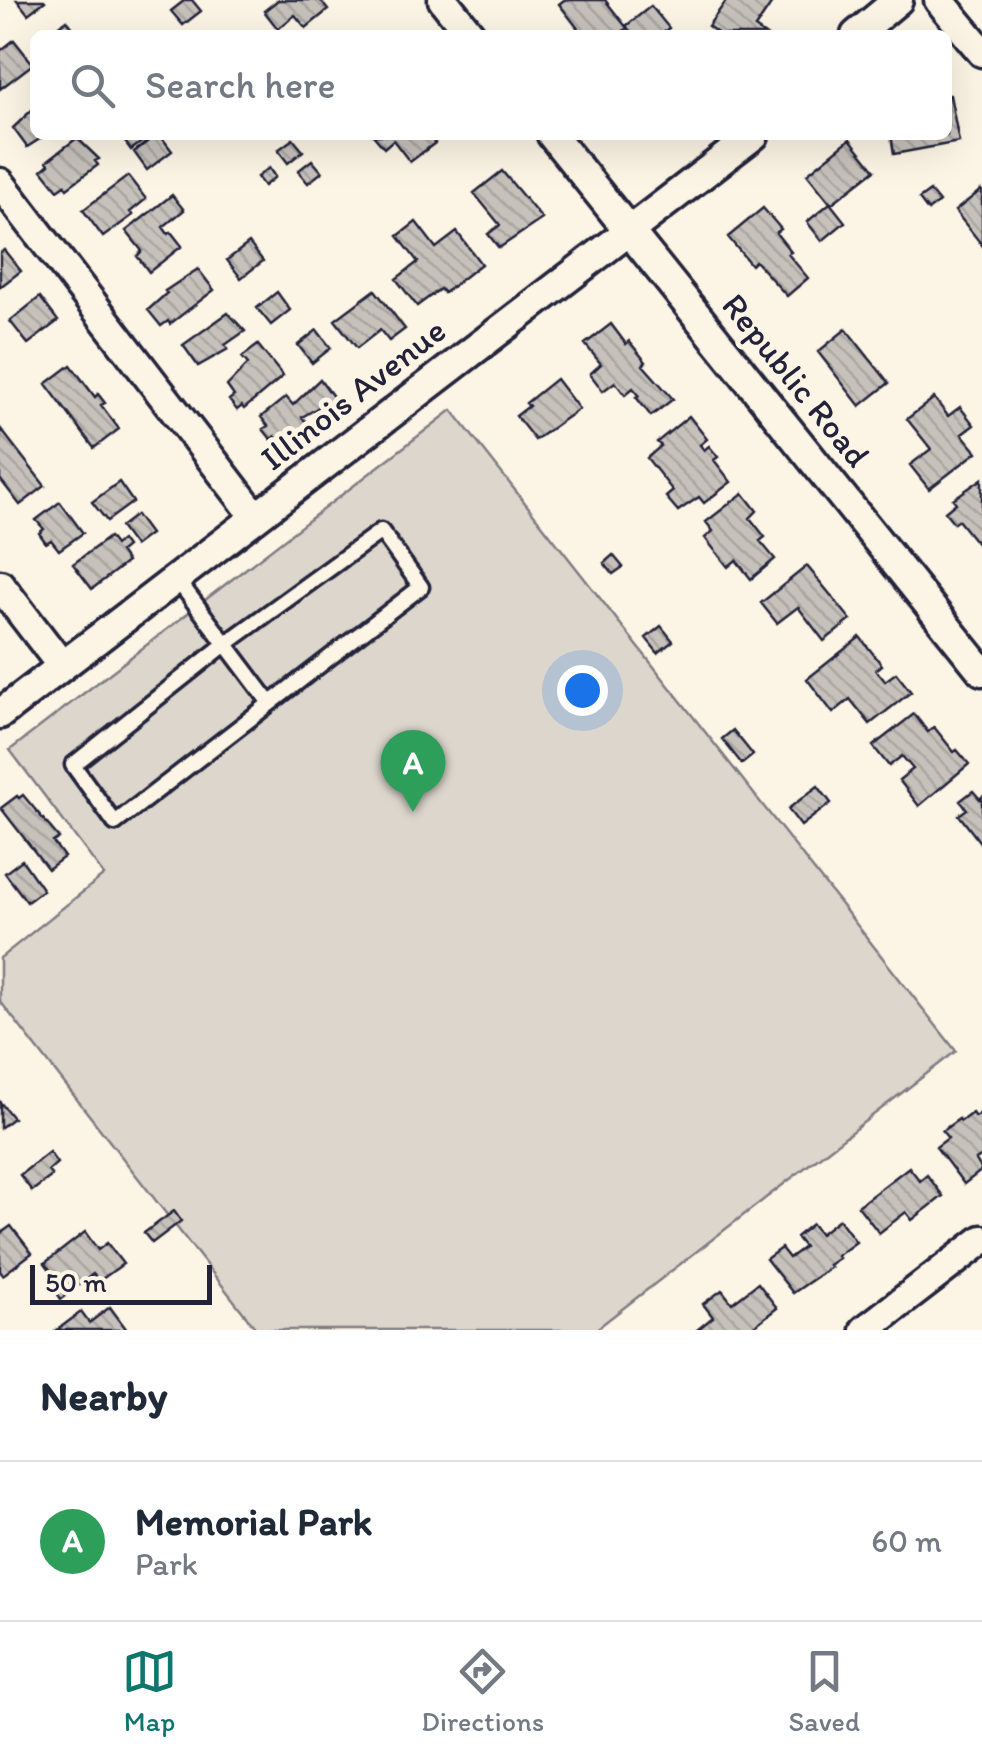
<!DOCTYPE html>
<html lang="en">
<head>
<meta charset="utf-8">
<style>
	:root { --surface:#fff; --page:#f2f2f3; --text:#1f2937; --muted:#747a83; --line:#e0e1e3; --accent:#0f766e }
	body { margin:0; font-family:Itim,sans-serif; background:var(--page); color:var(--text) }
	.scale { position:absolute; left:30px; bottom:25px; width:182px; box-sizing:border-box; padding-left:10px; border:5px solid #22223b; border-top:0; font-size:28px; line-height:35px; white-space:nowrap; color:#22223b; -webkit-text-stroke:8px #fcf5e5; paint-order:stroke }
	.you { position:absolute; left:582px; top:690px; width:35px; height:35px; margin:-25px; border:8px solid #fff; border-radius:50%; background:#1a73e8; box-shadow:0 0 0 15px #1a73e833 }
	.badge { display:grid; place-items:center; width:65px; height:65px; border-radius:50%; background:var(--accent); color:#fff; font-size:32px; font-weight:700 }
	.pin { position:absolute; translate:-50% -82px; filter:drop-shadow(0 2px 5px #0008) }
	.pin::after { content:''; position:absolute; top:52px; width:35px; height:30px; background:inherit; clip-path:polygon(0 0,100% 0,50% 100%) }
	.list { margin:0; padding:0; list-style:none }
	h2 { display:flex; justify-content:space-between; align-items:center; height:130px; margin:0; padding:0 40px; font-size:42px }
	h2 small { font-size:32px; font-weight:400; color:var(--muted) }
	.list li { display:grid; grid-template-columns:65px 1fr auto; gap:30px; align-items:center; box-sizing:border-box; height:160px; padding:0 40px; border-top:2px solid var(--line) }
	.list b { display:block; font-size:38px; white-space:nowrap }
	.list p { margin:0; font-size:32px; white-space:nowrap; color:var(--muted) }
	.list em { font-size:32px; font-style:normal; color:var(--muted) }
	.icon { flex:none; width:55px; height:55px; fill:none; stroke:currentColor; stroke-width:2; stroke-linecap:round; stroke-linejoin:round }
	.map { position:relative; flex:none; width:982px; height:1330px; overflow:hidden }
	.search { position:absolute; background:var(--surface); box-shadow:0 10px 40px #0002; left:30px; right:30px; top:30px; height:110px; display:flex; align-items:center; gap:25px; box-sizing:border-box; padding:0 35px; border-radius:15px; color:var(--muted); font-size:38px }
	.sheet { height:290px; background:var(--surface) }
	nav { display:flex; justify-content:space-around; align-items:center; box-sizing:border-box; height:140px; border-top:2px solid var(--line); background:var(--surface); font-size:28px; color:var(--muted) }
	nav a { display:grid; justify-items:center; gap:5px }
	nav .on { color:var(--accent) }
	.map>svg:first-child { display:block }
</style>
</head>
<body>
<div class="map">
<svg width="982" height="1330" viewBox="0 0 982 1330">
	<defs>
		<pattern id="building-back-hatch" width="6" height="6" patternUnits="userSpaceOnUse" patternTransform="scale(2.5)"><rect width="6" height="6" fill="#c6c1bb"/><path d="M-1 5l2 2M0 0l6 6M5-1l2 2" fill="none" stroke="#aaa6a2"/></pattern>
	</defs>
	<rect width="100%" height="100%" fill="#fcf5e5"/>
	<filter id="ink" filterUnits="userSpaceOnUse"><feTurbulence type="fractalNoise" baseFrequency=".01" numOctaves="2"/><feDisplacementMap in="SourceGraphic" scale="20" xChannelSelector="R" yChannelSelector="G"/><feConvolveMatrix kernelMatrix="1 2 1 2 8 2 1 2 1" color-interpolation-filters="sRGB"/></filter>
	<g filter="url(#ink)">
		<path fill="#dcd6cc" stroke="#7f7c84" stroke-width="2.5" d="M 452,410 L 956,1051 L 595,1330 L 257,1330 L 0,1001 L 0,958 L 104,875 L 10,750 Z"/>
		<path fill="url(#building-back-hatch)" stroke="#22223b" stroke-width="2.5" d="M 17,0 L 44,0 L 45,1 L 28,14 Z
			M 185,0 L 192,0 L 201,11 L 183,25 L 171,11 Z
			M 278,0 L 320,0 L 328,10 L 306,28 L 295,15 L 278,29 L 264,11 Z
			M 564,0 L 605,0 L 627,28 L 619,35 L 583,35 L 559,4 Z
			M 727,0 L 774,0 L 755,28 L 765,35 L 720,35 L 708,26 Z
			M 651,6 L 669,28 L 660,35 L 633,35 L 626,26 Z
			M 67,20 L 78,35 L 46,35 Z
			M 14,40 L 33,64 L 0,89 L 0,51 Z
			M 947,95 L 950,95 L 959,142 L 894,154 L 891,135 L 947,135 Z
			M 35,107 L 35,135 L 46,135 L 27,147 L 13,128 Z
			M 120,135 L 151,135 L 131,150 Z
			M 156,135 L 160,135 L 172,151 L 147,170 L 134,152 Z
			M 373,135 L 428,135 L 435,143 L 410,162 L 393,140 L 384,148 Z
			M 77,138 L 99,159 L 95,161 L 98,165 L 67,188 L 65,185 L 58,190 L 42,170 L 49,164 L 47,161 Z
			M 293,139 L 303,151 L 288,163 L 278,150 Z
			M 850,139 L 875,170 L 831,204 L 807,174 Z
			M 312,160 L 322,172 L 308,183 L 298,171 Z
			M 269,168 L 275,177 L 264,186 L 257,177 Z
			M 502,171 L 542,219 L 499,248 L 488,234 L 500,225 L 474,193 Z
			M 128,176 L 146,199 L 130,212 L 133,215 L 103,237 L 83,210 Z
			M 981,190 L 982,191 L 982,245 L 955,211 Z
			M 930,191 L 939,202 L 928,211 L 919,199 Z
			M 172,195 L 184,210 L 163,227 L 168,234 L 171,232 L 182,246 L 149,272 L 137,256 L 142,251 L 126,231 Z
			M 830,203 L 845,222 L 822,241 L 807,222 Z
			M 763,208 L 781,229 L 776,233 L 791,252 L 788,254 L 808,278 L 787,296 L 755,261 L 751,265 L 728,237 Z
			M 416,222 L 436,248 L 457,232 L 481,264 L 444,293 L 440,289 L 417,306 L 396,279 L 418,262 L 398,236 Z
			M 249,243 L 263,261 L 241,278 L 227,260 Z
			M 4,250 L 21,271 L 0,287 L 0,253 Z
			M 198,269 L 214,290 L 170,324 L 168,321 L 161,326 L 148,310 L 167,293 L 165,291 Z
			M 375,290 L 405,329 L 389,341 L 380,330 L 357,348 L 335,320 Z
			M 277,292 L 290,310 L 271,325 L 257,308 Z
			M 40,297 L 58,321 L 28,344 L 10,321 Z
			M 228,313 L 245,331 L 225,345 L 228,349 L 198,366 L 183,345 Z
			M 611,324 L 626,344 L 629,341 L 646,362 L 643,365 L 673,399 L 651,416 L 636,397 L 639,395 L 633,388 L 625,395 L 615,382 L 603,391 L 590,374 L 601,364 L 585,344 Z
			M 846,329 L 889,383 L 860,406 L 818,352 Z
			M 317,330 L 331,348 L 312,363 L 298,345 Z
			M 258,345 L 283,376 L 244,409 L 242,406 L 237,410 L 229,400 L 234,396 L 227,386 L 248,364 L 242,357 Z
			M 71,365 L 95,397 L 98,394 L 105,403 L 101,405 L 119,429 L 94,448 L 46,384 Z
			M 320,379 L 334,398 L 302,417 L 309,426 L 283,446 L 275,436 L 271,439 L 263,429 L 268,426 L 261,417 L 286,397 L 293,405 Z
			M 556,379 L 579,409 L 535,440 L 516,416 L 529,406 L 526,403 Z
			M 934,398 L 948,416 L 960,407 L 974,425 L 962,434 L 977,452 L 929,489 L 910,465 L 931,449 L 907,419 Z
			M 689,416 L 707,439 L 700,445 L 704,450 L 709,446 L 718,457 L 714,460 L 731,482 L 704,503 L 699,497 L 678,511 L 666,497 L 673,491 L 647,458 L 661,446 L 657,442 Z
			M 0,428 L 45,486 L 20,505 L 0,479 Z
			M 982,479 L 982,550 L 958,520 L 954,523 L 945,512 L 956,503 L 953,499 Z
			M 119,482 L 133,502 L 107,521 L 92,502 Z
			M 743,493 L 757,511 L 750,518 L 765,537 L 760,541 L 775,559 L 751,579 L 736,560 L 728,567 L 705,538 L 713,531 L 706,522 Z
			M 60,502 L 83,533 L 59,550 L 51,540 L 46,543 L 39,533 L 44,529 L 36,520 Z
			M 136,515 L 150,534 L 134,546 L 120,527 Z
			M 109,537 L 115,545 L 121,540 L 126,547 L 120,552 L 127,562 L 92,589 L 73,564 Z
			M 613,555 L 623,567 L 613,574 L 604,563 Z
			M 807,566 L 851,620 L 824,641 L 798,607 L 777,623 L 761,603 Z
			M 661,626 L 673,641 L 658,653 L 646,638 Z
			M 860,637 L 882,665 L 876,670 L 885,681 L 896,673 L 911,692 L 870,724 L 850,699 L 833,713 L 807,679 Z
			M 914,714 L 928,732 L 934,727 L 954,752 L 957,750 L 969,764 L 919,806 L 899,780 L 913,769 L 902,756 L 889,766 L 873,746 Z
			M 733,730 L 753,755 L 742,764 L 722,739 Z
			M 818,786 L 831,803 L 801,826 L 788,809 Z
			M 973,791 L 980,799 L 982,797 L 982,845 L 959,815 L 967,809 L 960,801 Z
			M 23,795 L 59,838 L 53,842 L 64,857 L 48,869 L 1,808 L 17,796 L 19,798 Z
			M 22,860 L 43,890 L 27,902 L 5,873 Z
			M 0,1102 L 13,1118 L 0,1128 Z
			M 982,1112 L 982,1156 L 976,1160 L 982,1170 L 964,1184 L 936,1147 L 948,1138 L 942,1131 L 959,1119 L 961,1121 L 972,1113 L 975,1117 Z
			M 49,1152 L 57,1163 L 48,1171 L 52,1176 L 32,1191 L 20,1175 Z
			M 909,1167 L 920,1181 L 927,1175 L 943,1196 L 912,1220 L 906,1212 L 879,1233 L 858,1206 Z
			M 174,1211 L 181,1221 L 152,1243 L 144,1233 Z
			M 839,1219 L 856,1242 L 837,1256 L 839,1258 L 829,1265 L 831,1267 L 793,1293 L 766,1259 L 781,1248 L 789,1258 L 804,1247 L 796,1237 L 812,1224 L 820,1234 Z
			M 11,1226 L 32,1253 L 3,1275 L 0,1271 L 0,1234 Z
			M 85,1232 L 98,1250 L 107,1243 L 123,1264 L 99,1281 L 93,1274 L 61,1299 L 52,1286 L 54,1284 L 49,1278 L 54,1275 L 45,1263 Z
			M 758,1283 L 777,1308 L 749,1330 L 697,1330 L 713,1317 L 703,1304 L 722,1290 L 732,1303 Z
			M 110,1307 L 127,1330 L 57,1330 L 81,1312 L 89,1323 Z"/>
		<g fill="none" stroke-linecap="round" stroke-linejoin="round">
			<g stroke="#22223b" stroke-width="21">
				<path id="service" d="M 381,531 L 421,587 L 115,823 L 73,765 L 224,645 Z
					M 176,578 L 270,703"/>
			</g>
			<g stroke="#22223b" stroke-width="35">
				<path id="minor" d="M 443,0 L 471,35
					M 939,0 L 982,52
					M 856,35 L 898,0
					M 552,135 L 982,671
					M 0,183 L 256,517
					M 0,585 L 62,666
					M 0,714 L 754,135
					M 865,1330 L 982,1240"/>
			</g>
			<use href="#service" stroke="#fcf5e5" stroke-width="14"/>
			<use href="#minor" stroke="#fcf5e5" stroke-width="28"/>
		</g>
	</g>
	<g text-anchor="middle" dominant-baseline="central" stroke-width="10" stroke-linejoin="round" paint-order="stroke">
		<g font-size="35" fill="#22223b" stroke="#fcf5e5">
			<text transform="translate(796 380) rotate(51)">Republic Road</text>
			<text transform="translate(353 394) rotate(-38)">Illinois Avenue</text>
		</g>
	</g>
</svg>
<div class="scale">50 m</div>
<div class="you"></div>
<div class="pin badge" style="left:413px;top:812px;background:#2e9e5b">A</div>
<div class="search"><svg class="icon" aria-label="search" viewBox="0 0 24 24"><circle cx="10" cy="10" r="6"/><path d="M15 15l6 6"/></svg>Search here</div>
</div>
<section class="sheet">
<h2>Nearby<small></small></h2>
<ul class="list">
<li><span class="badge" style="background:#2e9e5b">A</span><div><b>Memorial Park</b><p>Park</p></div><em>60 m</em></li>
</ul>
</section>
<nav>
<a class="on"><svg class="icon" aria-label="map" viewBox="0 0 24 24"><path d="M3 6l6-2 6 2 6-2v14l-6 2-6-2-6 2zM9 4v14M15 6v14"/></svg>Map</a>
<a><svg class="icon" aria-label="directions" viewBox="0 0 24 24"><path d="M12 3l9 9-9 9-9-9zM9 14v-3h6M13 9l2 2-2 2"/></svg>Directions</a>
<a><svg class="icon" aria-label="saved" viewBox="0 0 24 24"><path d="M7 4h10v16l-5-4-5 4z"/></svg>Saved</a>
</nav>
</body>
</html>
